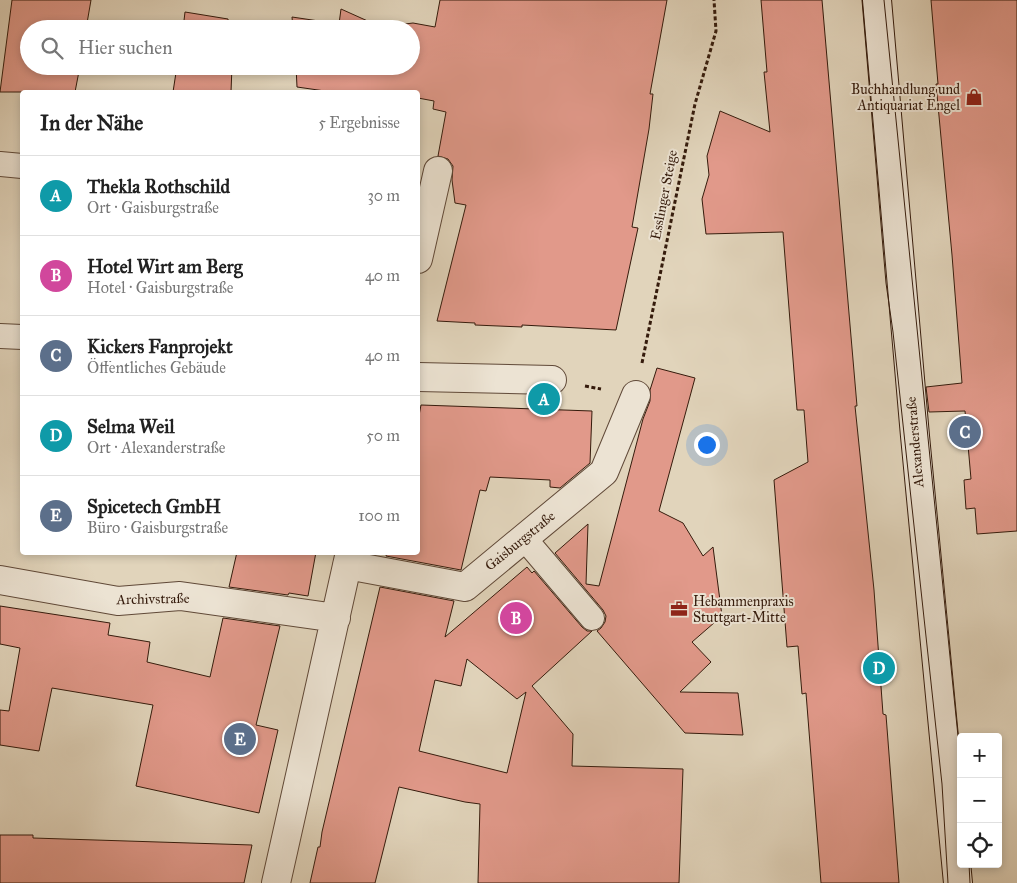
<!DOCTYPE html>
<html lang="de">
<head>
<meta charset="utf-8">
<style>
	:root { --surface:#fff; --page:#f2f2f2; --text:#222; --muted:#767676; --line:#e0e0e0; --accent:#8f2418 }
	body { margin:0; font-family:"IM FELL Great Primer",serif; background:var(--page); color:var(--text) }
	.controls { position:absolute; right:15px; bottom:15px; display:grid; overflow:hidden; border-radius:5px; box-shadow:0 2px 8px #0003 }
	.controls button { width:45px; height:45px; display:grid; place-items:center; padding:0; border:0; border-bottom:1px solid var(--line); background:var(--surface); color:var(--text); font:25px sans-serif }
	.you { position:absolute; left:706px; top:444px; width:18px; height:18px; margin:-12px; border:4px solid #fff; border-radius:50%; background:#1a73e8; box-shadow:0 0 0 8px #1a73e833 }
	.badge { display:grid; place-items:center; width:32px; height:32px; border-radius:50%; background:var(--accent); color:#fff; font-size:16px; font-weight:700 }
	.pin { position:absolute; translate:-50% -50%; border:2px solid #fff; box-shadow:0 1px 5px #0006 }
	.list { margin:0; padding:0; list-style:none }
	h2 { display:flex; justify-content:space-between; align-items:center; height:65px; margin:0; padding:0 20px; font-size:21px }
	h2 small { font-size:16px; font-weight:400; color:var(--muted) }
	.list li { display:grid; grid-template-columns:32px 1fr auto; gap:15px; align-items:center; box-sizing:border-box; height:80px; padding:0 20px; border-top:1px solid var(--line) }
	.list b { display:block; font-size:19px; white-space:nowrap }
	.list p { margin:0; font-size:16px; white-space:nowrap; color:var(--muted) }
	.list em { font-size:16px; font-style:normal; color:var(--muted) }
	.icon { flex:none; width:28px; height:28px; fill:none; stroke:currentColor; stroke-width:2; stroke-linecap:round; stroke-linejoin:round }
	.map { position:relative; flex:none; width:1017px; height:883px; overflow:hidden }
	.search { position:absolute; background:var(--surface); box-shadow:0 2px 8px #0003; left:20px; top:20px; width:400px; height:55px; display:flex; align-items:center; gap:12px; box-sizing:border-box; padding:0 18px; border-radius:28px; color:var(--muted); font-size:19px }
	.panel { position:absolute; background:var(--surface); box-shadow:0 2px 8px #0003; left:20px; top:90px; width:400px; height:465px; border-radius:5px }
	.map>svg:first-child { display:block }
</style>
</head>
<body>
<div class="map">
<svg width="1017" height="883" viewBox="0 0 1017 883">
	<rect width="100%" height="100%" fill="#e1d4bb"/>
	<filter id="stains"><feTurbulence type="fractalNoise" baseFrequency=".004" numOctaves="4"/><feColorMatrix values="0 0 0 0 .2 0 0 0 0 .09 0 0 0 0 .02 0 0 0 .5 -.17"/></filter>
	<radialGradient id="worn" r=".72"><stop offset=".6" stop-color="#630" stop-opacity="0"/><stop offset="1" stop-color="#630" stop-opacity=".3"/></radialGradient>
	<path fill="#e1998a" stroke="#351b0c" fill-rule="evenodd" d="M 12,0 L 91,0 L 86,29 L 29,29 L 29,66 L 80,66 L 75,92 L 0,92 Z
		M 440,0 L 667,0 L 650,94 L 653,94 L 649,129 L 632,227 L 638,228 L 616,330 L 522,325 L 522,327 L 475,325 L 475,323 L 437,321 L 466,205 L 455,203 L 452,180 L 453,166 L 448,159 L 438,156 L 446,112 L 433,109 L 434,101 L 418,98 L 418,92 L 332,92 L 297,87 L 296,66 L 411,66 L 411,29 L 293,29 L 292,17 L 339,24 L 341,9 L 381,27 L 413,23 L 435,27 Z
		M 761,0 L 822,0 L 857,406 L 855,406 L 874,590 L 883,714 L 886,715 L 899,883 L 821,883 L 806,693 L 802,694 L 798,646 L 787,647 L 774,480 L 808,462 L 804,410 L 797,410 L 783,232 L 706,234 L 702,199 L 709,175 L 707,156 L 720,111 L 770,132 L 764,72 L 767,72 Z
		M 931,0 L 1017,0 L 1017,531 L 977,534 L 975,508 L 966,509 L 964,480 L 971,479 L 965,411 L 929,412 L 926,387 L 962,383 L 952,255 L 936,84 L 938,84 Z
		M 185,12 L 228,19 L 229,29 L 183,29 Z
		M 177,66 L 232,66 L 231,92 L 173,92 Z
		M 657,368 L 695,378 L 659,511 L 683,523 L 703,556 L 713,547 L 722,616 L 692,642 L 711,662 L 680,692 L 738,693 L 743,735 L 685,733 L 597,631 L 601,628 L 605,622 L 606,616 L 603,610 L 555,553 L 588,524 L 586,584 L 599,586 L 643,419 L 650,401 L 650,390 Z
		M 421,405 L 592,411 L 590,463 L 560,488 L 550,487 L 550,480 L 490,477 L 486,491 L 480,490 L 461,570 L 386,556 L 387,552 L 418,552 L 418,421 Z
		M 237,552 L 316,552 L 308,596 L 289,593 L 288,595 L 229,587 Z
		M 527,567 L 532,573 L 534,571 L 582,627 L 587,631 L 592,631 L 532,686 L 573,734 L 572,766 L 683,769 L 679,883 L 478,883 L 480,804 L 465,802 L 399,787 L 375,883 L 310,883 L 318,847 L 320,847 L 322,832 L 380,587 L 454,601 L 445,637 ZM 467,659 L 517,699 L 526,692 L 507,773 L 419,751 L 435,680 L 461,686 Z
		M 0,606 L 110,623 L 108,635 L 150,642 L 147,662 L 210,677 L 223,618 L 280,626 L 256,725 L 278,730 L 259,813 L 136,786 L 153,705 L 52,688 L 39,751 L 0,745 L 0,710 L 9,711 L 20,648 L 0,644 Z
		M 0,835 L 33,835 L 33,838 L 252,845 L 244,883 L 0,883 Z"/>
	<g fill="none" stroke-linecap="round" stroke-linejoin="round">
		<g stroke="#604938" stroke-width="26">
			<path id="lane" d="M 0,164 L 22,166
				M 0,336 L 22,337
				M 524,538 L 592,618"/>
		</g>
		<g stroke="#604938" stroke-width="30">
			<path id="street" d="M 418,259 L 438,171
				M 418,377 L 552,380
				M 347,565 L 465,587 L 604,472 L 636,395
				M 0,580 L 118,601 L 180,596 L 336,618
				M 276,883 L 350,552"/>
		</g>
		<g stroke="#351b0c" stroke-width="30">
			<path id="secondary" d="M 877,0 L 915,436 L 958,883"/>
		</g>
		<path stroke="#351b0c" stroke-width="3" stroke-dasharray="4 2.5" stroke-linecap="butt" d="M 642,363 L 695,104 L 716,31 L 714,0
			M 585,386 L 601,389"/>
		<use href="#lane" stroke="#ece3d3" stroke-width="24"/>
		<use href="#street" stroke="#ece3d3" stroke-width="28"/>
		<use href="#secondary" stroke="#ece3d3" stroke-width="28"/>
		<path stroke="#351b0c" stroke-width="1" d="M 862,0 L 886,283 L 893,332 L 942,784 L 948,883
			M 884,0 L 961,766
			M 969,864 L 970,883"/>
	</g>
	<defs>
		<g id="shop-bare" transform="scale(1.35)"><path d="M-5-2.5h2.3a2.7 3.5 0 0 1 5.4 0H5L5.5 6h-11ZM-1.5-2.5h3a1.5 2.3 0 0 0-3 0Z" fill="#8f2418" stroke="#ece3d3" stroke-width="2.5" paint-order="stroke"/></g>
		<g id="office-bare" transform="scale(1.35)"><path d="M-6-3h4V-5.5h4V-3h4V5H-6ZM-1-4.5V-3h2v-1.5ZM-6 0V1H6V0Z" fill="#8f2418" stroke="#ece3d3" stroke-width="2.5" paint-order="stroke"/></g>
	</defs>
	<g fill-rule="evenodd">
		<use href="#shop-bare" x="974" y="97"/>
		<use href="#office-bare" x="679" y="609"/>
	</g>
	<g text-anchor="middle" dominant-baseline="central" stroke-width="4" stroke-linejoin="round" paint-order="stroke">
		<g font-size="14" fill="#351b0c" stroke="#ece3d3" text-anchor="end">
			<text x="960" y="89">Buchhandlung und<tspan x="960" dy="16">Antiquariat Engel</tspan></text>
			<text x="693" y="601" text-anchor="start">Hebammenpraxis<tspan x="693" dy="16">Stuttgart-Mitte</tspan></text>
		</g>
		<g font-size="14" fill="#351b0c" stroke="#ece3d3">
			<text transform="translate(664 195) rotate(-79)">Esslinger Steige</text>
			<text transform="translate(915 442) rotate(-95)">Alexanderstraße</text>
			<text transform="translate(520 541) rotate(-39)">Gaisburgstraße</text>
			<text transform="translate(153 599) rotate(-1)">Archivstraße</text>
		</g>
	</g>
	<rect width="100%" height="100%" filter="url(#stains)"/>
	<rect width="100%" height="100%" fill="url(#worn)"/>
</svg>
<div class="controls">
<button>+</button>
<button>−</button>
<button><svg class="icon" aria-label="locate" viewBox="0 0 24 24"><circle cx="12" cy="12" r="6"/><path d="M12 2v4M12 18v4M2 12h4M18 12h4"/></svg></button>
</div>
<div class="you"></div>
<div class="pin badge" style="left:544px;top:399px;background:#0f9aa8">A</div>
<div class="pin badge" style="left:516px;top:618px;background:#d1479c">B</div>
<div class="pin badge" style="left:965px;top:432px;background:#5c6f8a">C</div>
<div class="pin badge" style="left:879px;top:668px;background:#0f9aa8">D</div>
<div class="pin badge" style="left:240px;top:739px;background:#5c6f8a">E</div>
<div class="search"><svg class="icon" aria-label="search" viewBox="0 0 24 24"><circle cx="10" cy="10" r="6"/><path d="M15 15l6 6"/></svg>Hier suchen</div>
<section class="panel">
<h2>In der Nähe<small>5 Ergebnisse</small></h2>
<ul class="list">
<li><span class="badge" style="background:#0f9aa8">A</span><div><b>Thekla Rothschild</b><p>Ort · Gaisburgstraße</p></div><em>30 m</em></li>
<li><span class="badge" style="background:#d1479c">B</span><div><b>Hotel Wirt am Berg</b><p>Hotel · Gaisburgstraße</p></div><em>40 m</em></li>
<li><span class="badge" style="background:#5c6f8a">C</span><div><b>Kickers Fanprojekt</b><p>Öffentliches Gebäude</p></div><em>40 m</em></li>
<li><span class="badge" style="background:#0f9aa8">D</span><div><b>Selma Weil</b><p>Ort · Alexanderstraße</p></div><em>50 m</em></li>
<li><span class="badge" style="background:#5c6f8a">E</span><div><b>Spicetech GmbH</b><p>Büro · Gaisburgstraße</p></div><em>100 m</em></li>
</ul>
</section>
</div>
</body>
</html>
